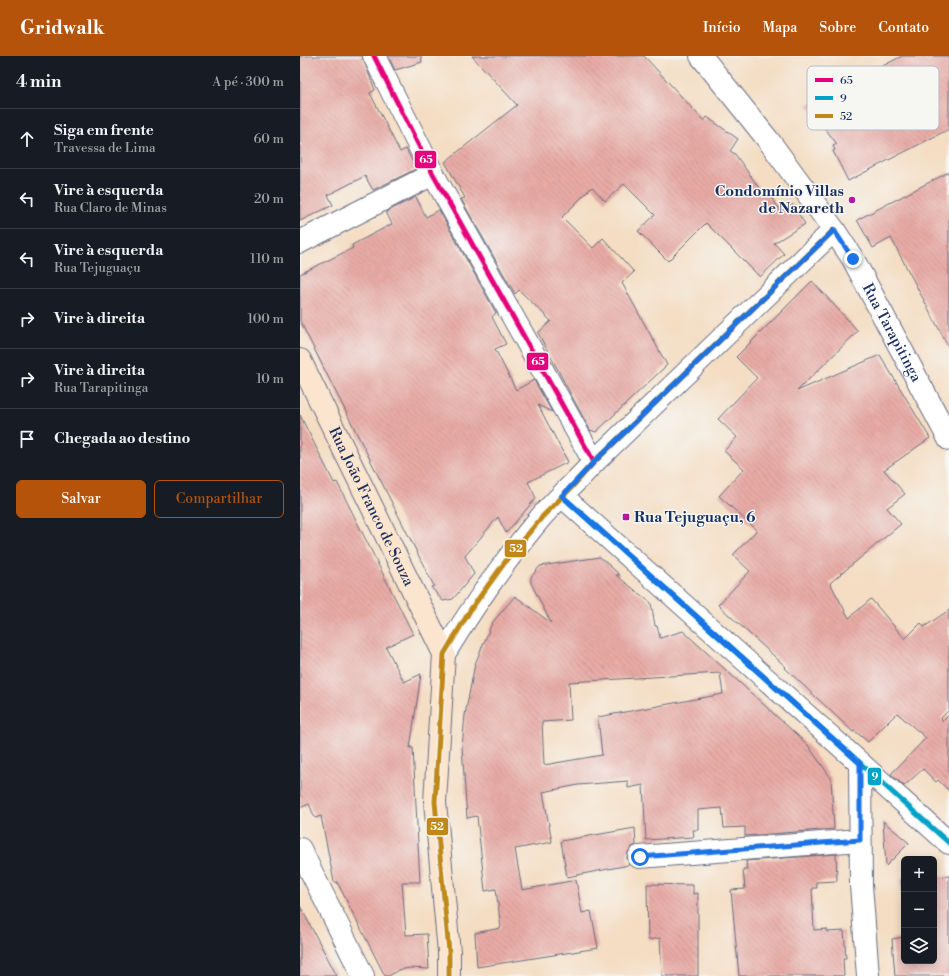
<!DOCTYPE html>
<html lang="pt">
<head>
<meta charset="utf-8">
<style>
	:root { --surface:#171b24; --page:#242831; --text:#f1f3f6; --muted:#9ea1a6; --line:#363941; --accent:#b45309 }
	body { margin:0; font-family:"Libre Bodoni",serif; background:var(--page); color:var(--text) }
	.controls { position:absolute; right:12px; bottom:12px; display:grid; overflow:hidden; border-radius:6px; box-shadow:0 2px 10px #0003 }
	.controls button { width:36px; height:36px; display:grid; place-items:center; padding:0; border:0; border-bottom:1px solid var(--line); background:var(--surface); color:var(--text); font:20px sans-serif }
	.stop { position:absolute; width:12px; height:12px; margin:-9px; border:3px solid #1a73e8; border-radius:50%; background:#fff }
	.stop.end { background:#1a73e8; border-color:#fff; box-shadow:0 1px 4px #0008 }
	.list { margin:0; padding:0; list-style:none }
	h2 { display:flex; justify-content:space-between; align-items:center; height:52px; margin:0; padding:0 16px; font-size:17px }
	h2 small { font-size:13px; font-weight:400; color:var(--muted) }
	.list li { display:grid; grid-template-columns:26px 1fr auto; gap:12px; align-items:center; box-sizing:border-box; height:60px; padding:0 16px; border-top:1px solid var(--line) }
	.list b { display:block; font-size:15px; white-space:nowrap }
	.list p { margin:0; font-size:13px; white-space:nowrap; color:var(--muted) }
	.list em { font-size:13px; font-style:normal; color:var(--muted) }
	.actions { display:flex; gap:8px; padding:12px 16px }
	.actions a { flex:1; padding:9px 0; border:1px solid var(--accent); border-radius:6px; text-align:center; font-size:14px; color:var(--accent) }
	.actions .main { background:var(--accent); color:#fff }
	.icon { flex:none; width:22px; height:22px; fill:none; stroke:currentColor; stroke-width:2; stroke-linecap:round; stroke-linejoin:round }
	.map { position:relative; flex:none; width:649px; height:920px; overflow:hidden }
	header { display:flex; align-items:center; gap:24px; box-sizing:border-box; height:56px; padding:0 20px; background:var(--accent); color:#fff }
	header strong { font-size:19px }
	nav { display:flex; gap:22px; margin-inline-start:auto; font-size:14px }
	main { display:flex }
	aside { flex:1; background:var(--surface) }
	.map>svg:first-child { display:block }
</style>
</head>
<body>
<header>
<strong>Gridwalk</strong>
<nav><a>Início</a><a>Mapa</a><a>Sobre</a><a>Contato</a></nav>
</header>
<main>
<aside>
<h2>4 min<small>A pé · 300 m</small></h2>
<ul class="list">
<li><svg class="icon" aria-label="ahead" viewBox="0 0 24 24"><path d="M12 20V5M6 11l6-6 6 6"/></svg><div><b>Siga em frente</b><p>Travessa de Lima</p></div><em>60 m</em></li>
<li><svg class="icon" aria-label="left" viewBox="0 0 24 24"><path d="M17 20v-9H6M10 6l-5 5 5 5"/></svg><div><b>Vire à esquerda</b><p>Rua Claro de Minas</p></div><em>20 m</em></li>
<li><svg class="icon" aria-label="left" viewBox="0 0 24 24"><path d="M17 20v-9H6M10 6l-5 5 5 5"/></svg><div><b>Vire à esquerda</b><p>Rua Tejuguaçu</p></div><em>110 m</em></li>
<li><svg class="icon" aria-label="right" viewBox="0 0 24 24"><path d="M7 20v-9h11M14 6l5 5-5 5"/></svg><div><b>Vire à direita</b></div><em>100 m</em></li>
<li><svg class="icon" aria-label="right" viewBox="0 0 24 24"><path d="M7 20v-9h11M14 6l5 5-5 5"/></svg><div><b>Vire à direita</b><p>Rua Tarapitinga</p></div><em>10 m</em></li>
<li><svg class="icon" aria-label="arrive" viewBox="0 0 24 24"><path d="M6 21V4h12l-3 4 3 4H6"/></svg><div><b>Chegada ao destino</b></div></li>
</ul>
<div class="actions"><a class="main">Salvar</a><a>Compartilhar</a></div>
</aside>
<div class="map">
<svg width="649" height="920" viewBox="0 0 649 920">
	<defs>
		<pattern id="building-back-hatch" width="6" height="6" patternUnits="userSpaceOnUse"><rect width="6" height="6" fill="#e8aba5"/><path d="M-1 5l2 2M0 0l6 6M5-1l2 2" fill="none" stroke="#c69390"/></pattern>
	</defs>
	<rect width="100%" height="100%" fill="#f6f6f2"/>
	<filter id="ink" filterUnits="userSpaceOnUse"><feTurbulence type="fractalNoise" baseFrequency=".025" numOctaves="2"/><feDisplacementMap in="SourceGraphic" scale="8" xChannelSelector="R" yChannelSelector="G"/><feConvolveMatrix kernelMatrix="1 2 1 2 8 2 1 2 1" color-interpolation-filters="sRGB"/></filter>
	<filter id="wash" filterUnits="userSpaceOnUse"><feTurbulence type="fractalNoise" baseFrequency=".012" numOctaves="4" result="noise"/><feDisplacementMap in="SourceGraphic" scale="16" xChannelSelector="R" yChannelSelector="G"/><feGaussianBlur stdDeviation="0.9" result="paint"/><feColorMatrix in="noise" values="0 0 0 0 0 0 0 0 0 0 0 0 0 0 0 0 0 1.4 0 .05"/><feComposite in="paint" operator="in"/></filter>
	<g filter="url(#wash)">
		<rect width="100%" height="100%" fill="#f4ddc3"/>
		<g id="blocks">
			<path fill="url(#building-back-hatch)" fill-rule="evenodd" d="M 0,0 L 62,0 L 75,34 L 70,37 L 100,96 L 106,93 L 116,113 L 73,134 L 65,120 L 28,139 L 33,149 L 0,165 Z
				M 88,0 L 121,0 L 122,6 L 95,14 Z
				M 172,0 L 344,0 L 404,65 L 407,61 L 438,83 L 430,95 L 435,98 L 464,139 L 468,137 L 481,155 L 492,148 L 505,168 L 474,187 L 484,198 L 460,221 L 406,167 L 368,205 L 338,175 L 355,159 L 324,128 L 305,145 L 292,131 L 262,161 L 293,192 L 303,182 L 334,216 L 322,227 L 367,309 L 296,376 L 290,374 L 238,277 L 251,265 L 219,234 L 215,238 L 161,143 L 165,142 L 145,106 L 217,49 Z
				M 602,0 L 649,0 L 649,73 L 548,125 L 533,95 L 535,94 L 533,90 L 537,88 L 507,49 Z
				M 649,116 L 649,292 L 591,182 L 573,192 L 557,164 Z
				M 116,141 L 126,161 L 139,154 L 196,257 L 192,261 L 206,288 L 195,293 L 216,334 L 234,324 L 252,356 L 238,349 L 268,406 L 228,426 L 236,442 L 206,477 L 198,461 L 165,500 L 174,518 L 153,543 L 143,545 L 131,531 L 134,530 L 0,265 L 0,218 L 53,192 L 52,189 L 92,168 L 86,156 Z
				M 512,225 L 558,275 L 497,335 L 580,299 L 630,382 L 584,414 L 605,438 L 587,452 L 601,468 L 530,527 L 549,562 L 571,543 L 605,583 L 621,567 L 624,571 L 649,554 L 649,654 L 641,662 L 643,665 L 649,659 L 649,735 L 638,724 L 636,726 L 623,713 L 604,730 L 591,718 L 626,682 L 597,657 L 568,686 L 555,675 L 553,676 L 485,612 L 486,611 L 418,549 L 450,515 L 433,499 L 457,474 L 419,440 L 444,413 L 424,395 L 437,381 L 418,363 L 457,322 L 436,301 Z
				M 0,359 L 34,427 L 37,426 L 113,578 L 86,591 L 104,626 L 121,618 L 110,692 L 113,692 L 120,826 L 102,826 L 106,879 L 127,878 L 129,913 L 110,912 L 98,914 L 89,920 L 85,920 L 37,826 L 34,826 L 21,760 L 15,762 L 9,748 L 0,752 Z
				M 300,501 L 320,519 L 316,519 L 351,547 L 355,570 L 357,570 L 360,582 L 383,575 L 507,688 L 531,722 L 534,773 L 445,780 L 445,771 L 424,772 L 422,752 L 398,754 L 398,774 L 393,774 L 394,781 L 346,784 L 343,729 L 328,732 L 328,725 L 278,729 L 243,736 L 252,786 L 215,793 L 222,834 L 276,824 L 282,857 L 291,855 L 298,892 L 177,911 L 175,877 L 201,872 L 196,833 L 185,835 L 177,760 L 167,762 L 162,691 L 165,659 L 175,608 L 192,567 L 215,540 L 251,567 L 231,527 L 231,521 L 240,510 ZM 420,617 L 423,638 L 298,661 L 302,699 L 244,709 L 242,666 L 271,664 L 269,626 Z
				M 583,765 L 609,787 L 586,810 Z
				M 335,772 L 336,789 L 332,791 L 328,796 L 327,802 L 329,809 L 267,821 L 261,785 Z
				M 536,798 L 537,825 L 516,826 L 517,832 L 512,832 L 514,874 L 527,873 L 527,876 L 544,875 L 546,902 L 543,902 L 544,920 L 439,920 L 431,834 L 445,833 L 443,813 L 447,813 L 446,805 Z
				M 649,820 L 649,920 L 595,920 L 592,883 L 604,881 L 604,905 L 634,905 L 634,821 Z
				M 601,822 L 604,822 L 604,855 Z
				M 347,828 L 393,829 L 393,838 L 398,837 L 398,920 L 362,920 L 360,882 L 348,884 Z
				M 0,850 L 37,920 L 0,920 Z"/>
		</g>
	</g>
	<g filter="url(#ink)">
		<use href="#blocks" fill-opacity="0" stroke="#676c81" stroke-width="1"/>
		<g fill="none" stroke-linecap="round" stroke-linejoin="round">
			<g stroke="#676c81" stroke-width="24">
				<g id="street">
					<path d="M 74,0 L 133,118 L 294,406"/>
					<path id="s1" d="M 401,0 L 469,85 L 534,174 L 553,203 L 649,383"/>
					<path d="M 0,186 L 133,118"/>
					<path d="M 262,440 L 649,787"/>
					<path d="M 144,598 C 173,550 205,504 241,461 C 258,442 277,425 294,406 L 534,174"/>
					<path d="M 560,707 L 561,829 L 568,920"/>
					<path d="M 0,793 L 63,920"/>
					<path d="M 339,801 L 560,784"/>
				</g>
			</g>
			<g stroke="#676c81" stroke-width="24">
				<g id="secondary">
					<path id="s2" d="M 0,304 L 144,598 L 135,746 L 149,896 L 149,920"/>
				</g>
			</g>
			<use href="#street" stroke="#fff" stroke-width="22"/>
			<use href="#secondary" stroke="#fbe5cf" stroke-width="22"/>
			<g stroke="#f6f6f2" stroke-width="8">
				<path id="bus-1" d="M 74,0 L 133,118 L 294,406"/>
			</g>
			<g stroke="#f6f6f2" stroke-width="8">
				<path id="bus-2" d="M 262,440 L 649,787"/>
			</g>
			<g stroke="#f6f6f2" stroke-width="8">
				<path id="bus-3" d="M 149,920 L 149,896 L 135,746 L 144,598 L 171,553 L 208,502 L 243,460 L 271,432 L 294,406 L 534,174"/>
			</g>
			<use href="#bus-1" stroke="#e5007d" stroke-width="5"/>
			<use href="#bus-2" stroke="#01a3c8" stroke-width="5"/>
			<use href="#bus-3" stroke="#c08818" stroke-width="5"/>
		</g>
	</g>
	<g fill="none" stroke-linecap="round" stroke-linejoin="round" filter="url(#ink)">
		<path stroke="#1a73e8" stroke-width="5" d="M 340,801 L 560,784 L 560,707 L 262,440 L 294,406 L 534,174 L 553,203"/>
	</g>
	<g fill="#b5179e" stroke="#f6f6f2" stroke-width="1.5">
		<circle cx="552" cy="144" r="4"/>
		<rect x="322" y="457" width="8" height="8" rx="2"/>
	</g>
	<g text-anchor="middle" dominant-baseline="central" stroke-width="3" stroke-linejoin="round" paint-order="stroke">
		<g font-size="15" font-weight="bold" fill="#1b2f5e" stroke="#f6f6f2" text-anchor="end">
			<text x="544" y="135">Condomínio Villas<tspan x="544" dy="17">de Nazareth</tspan></text>
			<text x="334" y="461" text-anchor="start">Rua Tejuguaçu, 6</text>
		</g>
		<g font-size="15" fill="#1b2f5e" stroke="#f6f6f2">
			<text stroke="none"><textPath href="#s1" startOffset="337">Rua Tarapitinga</textPath></text>
			<text stroke="none"><textPath href="#s2" startOffset="163">Rua João Franco de Souza</textPath></text>
		</g>
	</g>
	<rect x="507" y="10" width="132" height="64" rx="6" fill="#f6f6f2" stroke="#b4bac6" stroke-width="1"/>
	<rect x="515" y="22" width="18" height="4" fill="#e5007d"/>
	<rect x="515" y="40" width="18" height="4" fill="#01a3c8"/>
	<rect x="515" y="58" width="18" height="4" fill="#c08818"/>
	<g font-size="11" fill="#1b2f5e">
		<text x="540" y="28">65</text>
		<text x="540" y="46">9</text>
		<text x="540" y="64">52</text>
	</g>
	<g stroke="#f6f6f2" stroke-width="1.5">
		<rect x="114" y="94" width="23" height="19" rx="4" fill="#e5007d"/>
		<rect x="226" y="296" width="23" height="19" rx="4" fill="#e5007d"/>
		<rect x="204" y="483" width="23" height="19" rx="4" fill="#c08818"/>
		<rect x="567" y="711" width="15" height="19" rx="4" fill="#01a3c8"/>
		<rect x="126" y="761" width="23" height="19" rx="4" fill="#c08818"/>
	</g>
	<g font-size="11" text-anchor="middle" font-weight="bold" fill="#fff">
		<text x="126" y="107">65</text>
		<text x="238" y="309">65</text>
		<text x="216" y="496">52</text>
		<text x="575" y="724">9</text>
		<text x="137" y="774">52</text>
	</g>
</svg>
<div class="controls">
<button>+</button>
<button>−</button>
<button><svg class="icon" aria-label="layers" viewBox="0 0 24 24"><path d="M12 4l9 5-9 5-9-5zM3 14l9 5 9-5"/></svg></button>
</div>
<div class="stop" style="left:340px;top:801px"></div>
<div class="stop end" style="left:553px;top:203px"></div>
</div>
</main>
</body>
</html>
